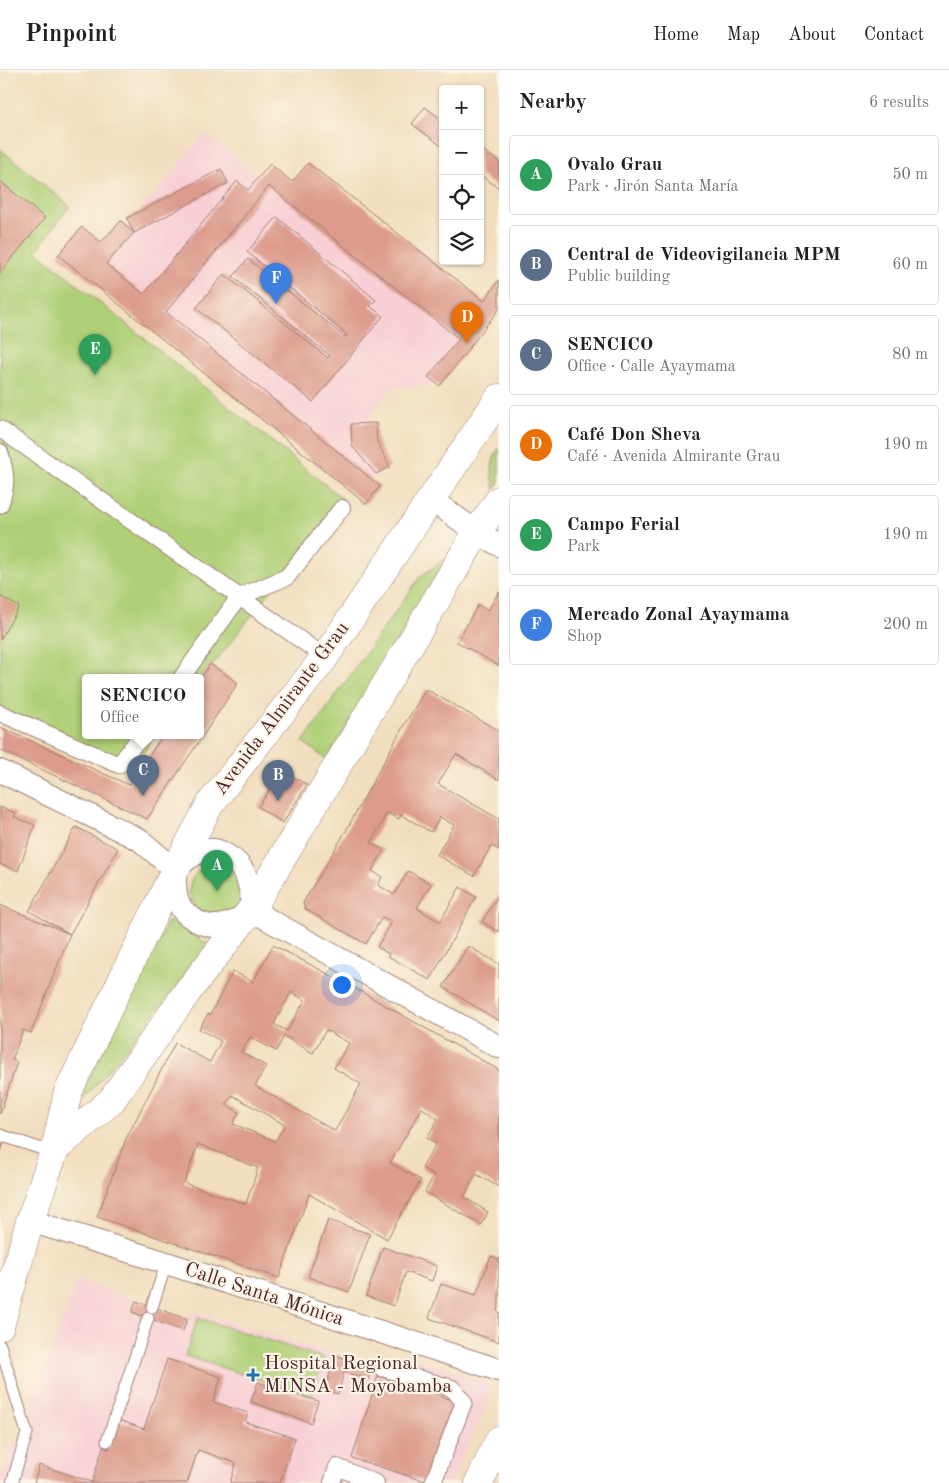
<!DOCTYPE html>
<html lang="en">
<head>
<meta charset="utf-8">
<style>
	:root { --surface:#fff; --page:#f2f2f2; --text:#202124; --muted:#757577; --line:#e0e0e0; --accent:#1a73e8 }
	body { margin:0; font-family:"Old Standard TT",serif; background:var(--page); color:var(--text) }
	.controls { position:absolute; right:15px; top:15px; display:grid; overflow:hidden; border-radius:5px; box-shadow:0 1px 4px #0004 }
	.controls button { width:45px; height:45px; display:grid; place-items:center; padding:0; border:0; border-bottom:1px solid var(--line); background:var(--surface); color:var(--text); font:25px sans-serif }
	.you { position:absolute; left:341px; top:914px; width:18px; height:18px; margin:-12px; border:4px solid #fff; border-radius:50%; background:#1a73e8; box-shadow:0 0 0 8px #1a73e833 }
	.badge { display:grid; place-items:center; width:32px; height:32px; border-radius:50%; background:var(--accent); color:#fff; font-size:16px; font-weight:700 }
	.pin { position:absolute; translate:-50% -41px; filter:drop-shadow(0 1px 2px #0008) }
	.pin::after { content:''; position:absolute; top:26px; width:18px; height:15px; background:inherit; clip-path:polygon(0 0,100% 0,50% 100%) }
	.popup { position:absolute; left:82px; top:604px; width:122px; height:65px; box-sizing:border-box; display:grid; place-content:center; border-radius:5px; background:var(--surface); filter:drop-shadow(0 1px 4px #0005); font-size:16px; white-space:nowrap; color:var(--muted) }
	.popup b { font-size:19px; color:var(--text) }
	.popup::after { content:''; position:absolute; left:50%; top:100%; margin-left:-10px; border:10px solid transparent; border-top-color:var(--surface) }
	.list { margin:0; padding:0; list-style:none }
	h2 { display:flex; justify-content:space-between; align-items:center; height:65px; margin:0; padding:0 20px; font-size:21px }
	h2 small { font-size:16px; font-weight:400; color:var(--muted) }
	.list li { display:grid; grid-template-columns:32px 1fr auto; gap:15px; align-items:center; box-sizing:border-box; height:80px; margin:0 10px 10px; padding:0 10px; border:1px solid var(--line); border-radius:5px }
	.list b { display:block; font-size:19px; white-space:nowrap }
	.list p { margin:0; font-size:16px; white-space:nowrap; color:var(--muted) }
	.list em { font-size:16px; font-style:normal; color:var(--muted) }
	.icon { flex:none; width:28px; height:28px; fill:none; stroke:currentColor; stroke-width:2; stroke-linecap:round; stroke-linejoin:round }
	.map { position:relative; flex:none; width:499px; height:1413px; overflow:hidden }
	header { display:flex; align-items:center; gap:30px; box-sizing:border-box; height:70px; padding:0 25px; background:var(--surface); border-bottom:1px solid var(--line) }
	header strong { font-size:24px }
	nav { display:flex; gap:28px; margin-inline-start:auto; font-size:18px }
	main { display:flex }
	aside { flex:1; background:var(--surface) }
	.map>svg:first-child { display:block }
</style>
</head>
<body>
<header>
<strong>Pinpoint</strong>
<nav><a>Home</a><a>Map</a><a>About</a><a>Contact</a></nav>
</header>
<main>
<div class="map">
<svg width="499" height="1413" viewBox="0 0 499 1413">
	<rect width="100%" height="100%" fill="#fcf5e5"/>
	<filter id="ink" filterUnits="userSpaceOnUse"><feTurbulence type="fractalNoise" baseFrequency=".02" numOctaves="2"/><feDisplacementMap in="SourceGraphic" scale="10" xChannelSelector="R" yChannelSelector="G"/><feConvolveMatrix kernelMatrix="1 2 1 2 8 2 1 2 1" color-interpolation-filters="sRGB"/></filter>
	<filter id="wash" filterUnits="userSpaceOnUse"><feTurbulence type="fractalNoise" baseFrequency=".0096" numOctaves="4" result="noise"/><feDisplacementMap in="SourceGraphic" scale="20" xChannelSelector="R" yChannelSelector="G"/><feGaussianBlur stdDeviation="1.12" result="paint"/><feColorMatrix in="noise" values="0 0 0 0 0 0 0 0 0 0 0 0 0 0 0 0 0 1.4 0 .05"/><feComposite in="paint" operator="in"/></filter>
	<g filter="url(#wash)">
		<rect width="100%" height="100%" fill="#f1debe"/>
		<path fill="#f7cfd4" d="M 205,63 L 461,269 L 437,315 L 392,318 L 371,344 L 367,363 L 381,398 L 360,418 L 92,199 Z
			M 77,1209 L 187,1249 L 194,1241 L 372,1296 L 402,1283 L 488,1313 L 491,1327 L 450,1413 L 0,1413 L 10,1377 L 21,1366 L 37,1367 L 31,1335 Z"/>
		<path fill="#b0d078" stroke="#7d7852" d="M 0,79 L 70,136 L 36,181 L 343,429 L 201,610 L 200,607 L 86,607 L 86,665 L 157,665 L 129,700 L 0,644 Z
			M 499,378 L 499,413 L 495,420 C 491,405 490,392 499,378 Z
			M 446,488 L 327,690 L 303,672 L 420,507 Z
			M 212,794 C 232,796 233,803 243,818 C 242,823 242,829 240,834 C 237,839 233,842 228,844 C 225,845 220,847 217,847 C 196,847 181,822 195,805 C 199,799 206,797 212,794 Z
			M 169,851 L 210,875 L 82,1032 L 78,1030 Z
			M 198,1248 L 324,1288 L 312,1326 L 185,1286 Z"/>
		<g id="blocks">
			<path fill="#dc9b8c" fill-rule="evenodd" d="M 425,37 L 443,50 L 443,77 L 412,54 Z
				M 480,78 L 499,92 L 499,118 L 480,105 Z
				M 308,93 L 484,231 L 499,210 L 499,239 L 440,316 L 428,307 L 459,269 L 269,116 L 166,242 L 380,416 L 366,434 L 58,185 L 82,157 L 101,172 L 121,151 L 134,163 L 106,194 L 144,224 L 237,111 L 248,120 L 270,94 L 292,112 Z
				M 221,99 L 228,113 L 134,163 L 127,148 Z
				M 1,112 L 45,148 L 0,203 L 0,114 Z
				M 277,147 L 376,230 L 370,236 L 383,246 L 313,332 L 196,238 L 224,204 L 328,288 L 330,286 L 233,207 L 248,189 L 345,267 L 347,265 L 247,182 Z
				M 376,353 L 377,371 L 390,397 L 376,404 L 352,376 L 351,354 Z
				M 499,522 L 499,596 L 457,572 L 478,535 L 488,540 Z
				M 0,526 L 19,537 L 0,570 Z
				M 210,594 L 238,613 L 147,749 L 0,680 L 0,657 L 129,715 L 163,665 L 200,665 L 200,609 Z
				M 426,619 L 499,661 L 499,710 L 456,684 L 438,714 L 499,749 L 499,780 L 491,776 L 474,806 L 437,785 L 454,755 L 440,747 L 431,762 L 401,745 L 399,749 L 387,743 L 371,773 L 384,780 L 372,801 L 382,807 L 378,815 L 394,825 L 408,801 L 431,814 L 417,838 L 440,852 L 460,817 L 476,827 L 430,910 L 388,886 L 389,884 L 377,877 L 392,852 L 382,847 L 366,874 L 305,839 L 303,833 L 347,759 L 404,655 Z
				M 283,700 L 307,715 L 283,753 L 258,737 Z
				M 0,737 L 16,743 L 14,747 L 35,755 L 18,801 L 0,794 Z
				M 76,757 L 118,779 L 70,864 L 29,841 Z
				M 499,824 L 499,862 L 482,852 Z
				M 0,835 L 70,864 L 31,963 L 23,960 L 12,990 L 17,992 L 0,1044 Z
				M 273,875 L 351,916 L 499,1000 L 499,1117 L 476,1104 L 464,1127 L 488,1142 L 481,1155 L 425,1122 L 434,1105 L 422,1098 L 436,1074 L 427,1068 L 438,1049 L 422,1038 L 390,1093 L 421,1110 L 387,1169 L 309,1124 L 279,1208 L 97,1147 L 126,1069 L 175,973 L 210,992 L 221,971 L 199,959 L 208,944 L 210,945 L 233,901 L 253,912 ZM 291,922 L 305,930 L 287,961 L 274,954 ZM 326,960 L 349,973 L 334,998 L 361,1014 L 335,1061 L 255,1016 L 266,996 L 241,982 L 250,967 L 276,981 L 284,966 L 313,983 ZM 232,1025 L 285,1055 L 275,1071 L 233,1054 L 239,1042 L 226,1035 ZM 198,1074 L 258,1098 L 246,1134 L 184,1113 Z
				M 468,876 L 499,894 L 499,951 L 443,917 Z
				M 0,1071 L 4,1072 L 0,1084 Z
				M 328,1150 L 370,1164 L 349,1222 L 308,1207 Z
				M 383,1177 L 437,1196 L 432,1211 L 406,1202 L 394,1236 L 366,1226 Z
				M 491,1186 L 499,1189 L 499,1235 L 497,1241 L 499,1242 L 499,1272 L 429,1248 L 441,1214 L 476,1225 Z
				M 136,1231 L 187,1249 L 183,1261 L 132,1242 Z
				M 335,1285 L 372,1296 L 368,1309 L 344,1302 L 338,1324 L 325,1320 Z
				M 167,1289 L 221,1307 L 213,1332 L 248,1343 L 245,1352 L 295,1368 L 280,1413 L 230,1413 L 236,1393 L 198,1380 L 187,1413 L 34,1413 L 39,1395 L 92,1412 L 103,1377 L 109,1379 L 119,1350 L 144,1359 Z
				M 378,1306 L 456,1331 L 431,1413 L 352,1388 Z
				M 258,1312 L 318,1331 L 311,1353 L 251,1332 Z"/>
		</g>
	</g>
	<g filter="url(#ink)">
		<use href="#blocks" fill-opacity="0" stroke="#9e7e74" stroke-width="1"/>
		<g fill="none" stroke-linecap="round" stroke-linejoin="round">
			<g stroke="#9e7e74" stroke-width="13">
				<path id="service" d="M 0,1065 L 54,1083
					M 152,1237 L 166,1194
					M 0,1275 L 27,1363 L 12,1413
					M 107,1371 L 148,1248"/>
			</g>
			<g stroke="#9e7e74" stroke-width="18">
				<path id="pedestrian" d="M 0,359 L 325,587
					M 0,382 C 6,403 8,414 0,435
					M 182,607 L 239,527 L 287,507 L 342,438
					M 0,643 L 119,695 L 141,665
					M 382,1298 L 452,1318 L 464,1332 L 433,1413
					M 332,1413 L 337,1397 L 376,1413"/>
			</g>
			<g stroke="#9e7e74" stroke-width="24">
				<path id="minor" d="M 430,429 L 477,462 L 499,475
					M 0,701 L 140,770 L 175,800
					M 176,799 C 185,790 196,781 209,780 C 216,779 222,782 228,786 C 248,798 252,818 251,840
					M 175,800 C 175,811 174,824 179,834 C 182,840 187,845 192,848 C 211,862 232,856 248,842
					M 251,840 L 499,977
					M 30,1151 L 154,1189 L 499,1300"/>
			</g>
			<g stroke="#9e7e74" stroke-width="29">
				<path id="secondary" d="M 55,1079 L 111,1031 L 188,921 L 251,840 L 477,462 L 499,430
					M 0,1256 L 30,1151 L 55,1079 L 68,1022 L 175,800 L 210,734 L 325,587 L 499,328
					M 479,1413 L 499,1370"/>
			</g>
			<use href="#service" stroke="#fff" stroke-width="11"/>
			<use href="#pedestrian" stroke="#fff" stroke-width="16"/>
			<use href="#minor" stroke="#fff" stroke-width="22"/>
			<use href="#secondary" stroke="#fff" stroke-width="28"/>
		</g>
	</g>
	<path fill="#1f6fb2" stroke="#fcf5e5" stroke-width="2" d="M250.5 1297.5h5v5h5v5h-5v5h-5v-5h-5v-5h5z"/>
	<g text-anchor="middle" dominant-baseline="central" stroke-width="4.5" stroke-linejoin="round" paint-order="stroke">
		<g font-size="20" fill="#4a1f2b" stroke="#fcf5e5">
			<text transform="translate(282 639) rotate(-53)">Avenida Almirante Grau</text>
			<text transform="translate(264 1225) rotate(18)">Calle Santa Mónica</text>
		</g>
		<g font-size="20" fill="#4a1f2b" stroke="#fcf5e5" text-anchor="start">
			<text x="264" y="1294">Hospital Regional<tspan x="264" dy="23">MINSA - Moyobamba</tspan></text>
		</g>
	</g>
</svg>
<div class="controls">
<button>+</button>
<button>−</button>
<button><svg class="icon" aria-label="locate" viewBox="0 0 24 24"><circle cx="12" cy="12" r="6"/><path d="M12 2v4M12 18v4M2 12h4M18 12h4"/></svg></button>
<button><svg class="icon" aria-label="layers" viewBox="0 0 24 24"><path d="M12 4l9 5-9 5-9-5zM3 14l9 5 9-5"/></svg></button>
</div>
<div class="you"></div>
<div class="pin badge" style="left:217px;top:821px;background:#2e9e5b">A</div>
<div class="pin badge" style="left:278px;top:731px;background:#5c6f8a">B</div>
<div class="pin badge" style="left:143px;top:726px;background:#5c6f8a">C</div>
<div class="popup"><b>SENCICO</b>Office</div>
<div class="pin badge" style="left:467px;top:273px;background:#e8710a">D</div>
<div class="pin badge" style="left:95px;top:305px;background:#2e9e5b">E</div>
<div class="pin badge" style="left:276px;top:234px;background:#3f7fe0">F</div>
</div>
<aside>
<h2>Nearby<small>6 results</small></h2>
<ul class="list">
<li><span class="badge" style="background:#2e9e5b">A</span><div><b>Ovalo Grau</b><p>Park · Jirón Santa María</p></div><em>50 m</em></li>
<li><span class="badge" style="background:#5c6f8a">B</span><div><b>Central de Videovigilancia MPM</b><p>Public building</p></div><em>60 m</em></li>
<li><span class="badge" style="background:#5c6f8a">C</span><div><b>SENCICO</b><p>Office · Calle Ayaymama</p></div><em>80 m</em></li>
<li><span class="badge" style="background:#e8710a">D</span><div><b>Café Don Sheva</b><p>Café · Avenida Almirante Grau</p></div><em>190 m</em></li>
<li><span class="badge" style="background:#2e9e5b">E</span><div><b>Campo Ferial</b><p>Park</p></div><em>190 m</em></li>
<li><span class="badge" style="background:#3f7fe0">F</span><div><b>Mercado Zonal Ayaymama</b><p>Shop</p></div><em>200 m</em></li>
</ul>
</aside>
</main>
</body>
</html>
